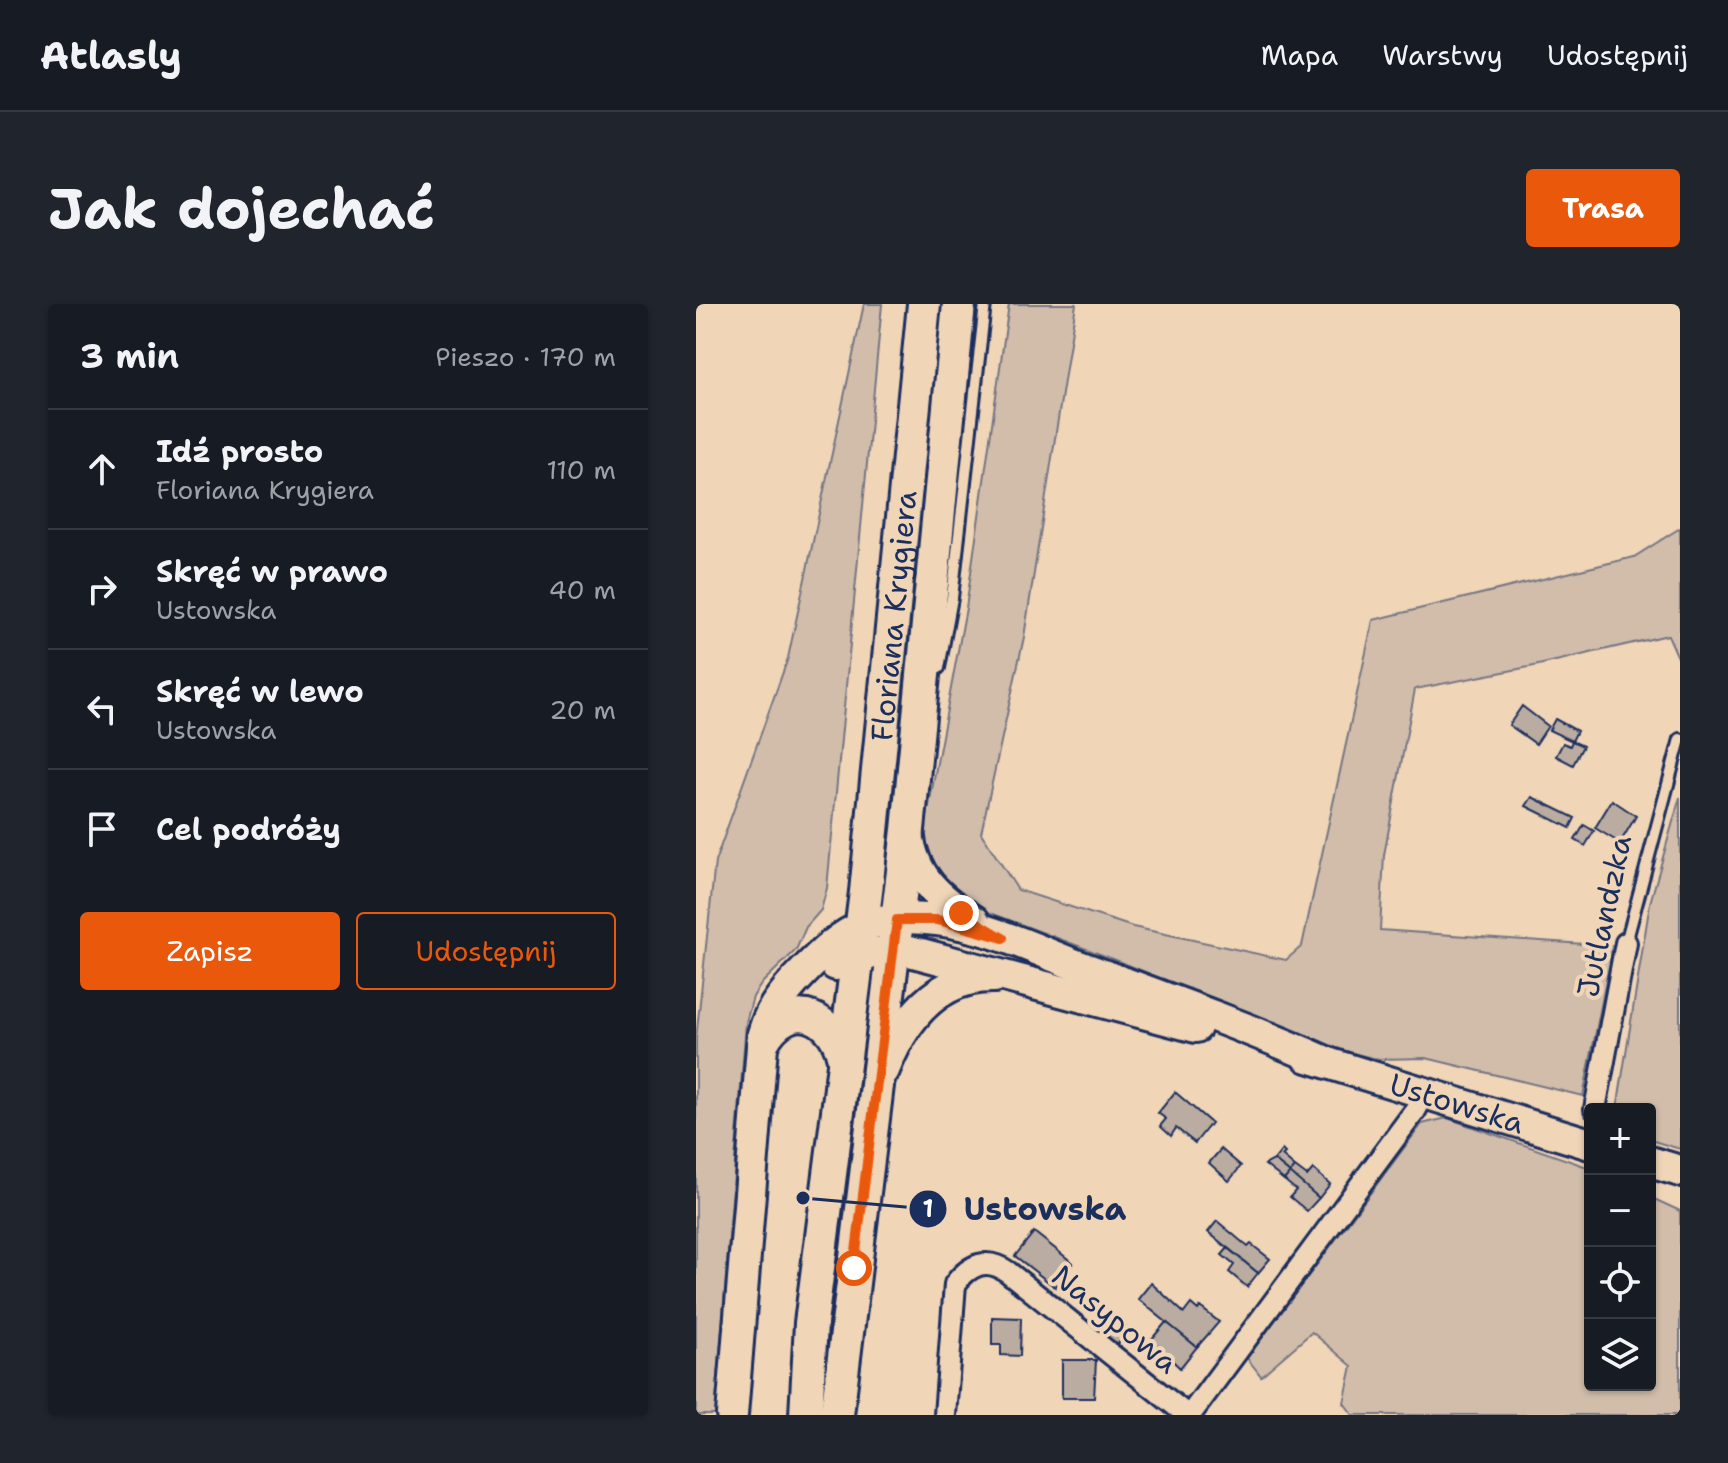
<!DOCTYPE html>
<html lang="pl">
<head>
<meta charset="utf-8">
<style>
	:root { --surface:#171b24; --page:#20242c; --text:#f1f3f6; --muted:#9ea1a6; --line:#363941; --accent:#ea580c }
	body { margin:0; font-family:"Shantell Sans",sans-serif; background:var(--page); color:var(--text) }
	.controls { position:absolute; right:24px; bottom:24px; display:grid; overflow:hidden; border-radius:8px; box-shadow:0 2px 6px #0004 }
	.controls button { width:72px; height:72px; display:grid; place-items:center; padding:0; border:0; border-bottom:2px solid var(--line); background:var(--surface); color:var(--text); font:40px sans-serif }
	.stop { position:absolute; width:24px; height:24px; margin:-18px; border:6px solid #ea580c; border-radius:50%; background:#fff }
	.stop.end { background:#ea580c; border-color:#fff; box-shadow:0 2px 8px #0008 }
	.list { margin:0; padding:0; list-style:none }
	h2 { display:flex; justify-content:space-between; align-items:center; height:104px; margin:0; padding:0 32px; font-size:34px }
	h2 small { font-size:26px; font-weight:400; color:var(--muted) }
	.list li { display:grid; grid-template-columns:52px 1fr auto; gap:24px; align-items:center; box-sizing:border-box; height:120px; padding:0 32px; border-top:2px solid var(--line) }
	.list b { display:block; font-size:30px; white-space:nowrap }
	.list p { margin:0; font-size:26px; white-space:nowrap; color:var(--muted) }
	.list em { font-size:26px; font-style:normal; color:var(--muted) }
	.actions { display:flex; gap:16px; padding:24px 32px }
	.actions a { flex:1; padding:18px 0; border:2px solid var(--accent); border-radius:8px; text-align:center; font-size:28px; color:var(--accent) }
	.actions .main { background:var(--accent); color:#fff }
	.icon { flex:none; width:44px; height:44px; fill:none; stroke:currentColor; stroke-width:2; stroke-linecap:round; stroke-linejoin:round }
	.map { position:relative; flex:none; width:984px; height:1111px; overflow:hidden; border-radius:8px }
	header { display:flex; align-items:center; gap:48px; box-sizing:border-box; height:112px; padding:0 40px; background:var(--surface); border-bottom:2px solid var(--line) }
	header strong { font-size:38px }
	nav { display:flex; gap:44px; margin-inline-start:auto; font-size:28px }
	.intro { display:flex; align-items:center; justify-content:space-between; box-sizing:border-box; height:192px; padding:0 48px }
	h1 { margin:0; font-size:56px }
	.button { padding:20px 36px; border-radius:8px; background:var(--accent); color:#fff; font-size:28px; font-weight:700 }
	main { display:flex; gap:48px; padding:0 48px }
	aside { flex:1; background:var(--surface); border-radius:8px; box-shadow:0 2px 6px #0004 }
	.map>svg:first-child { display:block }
</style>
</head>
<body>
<header>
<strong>Atlasly</strong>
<nav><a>Mapa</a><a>Warstwy</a><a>Udostępnij</a></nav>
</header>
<div class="intro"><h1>Jak dojechać</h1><a class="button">Trasa</a></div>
<main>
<aside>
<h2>3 min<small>Pieszo · 170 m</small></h2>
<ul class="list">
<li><svg class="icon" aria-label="ahead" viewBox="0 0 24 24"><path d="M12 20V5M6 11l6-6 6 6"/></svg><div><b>Idź prosto</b><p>Floriana Krygiera</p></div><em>110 m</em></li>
<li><svg class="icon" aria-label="right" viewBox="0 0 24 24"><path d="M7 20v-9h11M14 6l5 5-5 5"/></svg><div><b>Skręć w prawo</b><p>Ustowska</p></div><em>40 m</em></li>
<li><svg class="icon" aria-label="left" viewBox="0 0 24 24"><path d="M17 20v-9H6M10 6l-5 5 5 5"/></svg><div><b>Skręć w lewo</b><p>Ustowska</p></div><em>20 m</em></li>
<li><svg class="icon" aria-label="arrive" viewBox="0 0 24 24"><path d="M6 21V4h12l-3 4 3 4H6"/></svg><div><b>Cel podróży</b></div></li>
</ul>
<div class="actions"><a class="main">Zapisz</a><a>Udostępnij</a></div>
</aside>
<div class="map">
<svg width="984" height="1111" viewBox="0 0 984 1111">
	<rect width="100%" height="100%" fill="#f0d5b7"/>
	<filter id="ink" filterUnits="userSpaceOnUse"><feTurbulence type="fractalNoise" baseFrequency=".0125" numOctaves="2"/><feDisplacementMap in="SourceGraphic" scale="16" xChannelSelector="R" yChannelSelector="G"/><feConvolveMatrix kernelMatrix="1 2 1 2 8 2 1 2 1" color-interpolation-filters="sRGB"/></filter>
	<g filter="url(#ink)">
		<path fill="#d1bdaa" stroke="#767684" stroke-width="2" d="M 168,0 L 186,0 L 131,584 L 125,606 L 110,623 L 100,646 L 66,679 L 57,693 L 50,718 L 19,1111 L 0,1111 L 0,735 L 19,558 L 92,354 Z
			M 313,0 L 380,0 L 328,333 L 285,529 L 322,586 L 437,623 L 590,656 L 606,642 L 677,316 L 938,253 L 984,224 L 984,358 L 972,331 L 838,362 L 719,385 L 688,551 L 684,626 L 917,642 L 887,792 L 730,754 L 682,755 L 632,744 L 425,658 L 276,602 L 247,583 L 226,539 L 270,304 Z
			M 984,493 L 984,845 L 954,836 L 954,805 L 921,805 L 954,599 Z
			M 751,814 L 894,864 L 894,1081 L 954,1081 L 954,893 L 984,907 L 984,1111 L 657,1111 L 648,1099 L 656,1062 L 616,1028 L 565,1072 L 551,1054 L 726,820 Z"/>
		<path fill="#bbaca1" stroke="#1b2f5e" stroke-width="2" d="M 826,402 L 852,422 L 840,440 L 813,421 Z
			M 859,415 L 881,427 L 876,437 L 853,426 Z
			M 876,437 L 887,442 L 877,461 L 860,452 L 867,439 L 874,442 Z
			M 836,493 L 879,514 L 874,524 L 830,502 Z
			M 916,496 L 940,512 L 924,539 L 899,524 Z
			M 888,521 L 898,527 L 889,542 L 879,536 Z
			M 479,788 L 515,819 L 499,839 L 480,824 L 475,832 L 464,822 L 470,815 L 462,809 Z
			M 525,845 L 545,862 L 533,877 L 513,859 Z
			M 586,846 L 589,849 L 586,852 L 599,863 L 594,869 L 578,856 Z
			M 578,856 L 594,869 L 588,876 L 569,861 Z
			M 599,863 L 611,872 L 617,865 L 634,880 L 623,894 L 594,869 Z
			M 594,869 L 623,894 L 611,907 L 594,893 L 600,886 L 588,876 Z
			M 521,917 L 552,943 L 555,940 L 574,955 L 562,969 L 512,928 Z
			M 338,928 L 377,959 L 359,983 L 319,952 Z
			M 532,944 L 562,969 L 551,983 L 533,968 L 538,961 L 526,951 Z
			M 455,979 L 488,1009 L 495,1000 L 502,1006 L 504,1003 L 523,1018 L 501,1043 L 442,995 Z
			M 416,1011 L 434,1026 L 421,1041 L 404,1026 Z
			M 296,1013 L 325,1014 L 324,1052 L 305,1051 L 305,1041 L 296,1041 Z
			M 470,1018 L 501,1043 L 484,1064 L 455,1036 Z
			M 366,1056 L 400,1056 L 398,1094 L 366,1094 Z"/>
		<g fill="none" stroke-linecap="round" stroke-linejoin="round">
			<g stroke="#1b2f5e" stroke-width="16">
				<path id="lane" d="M 243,364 L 256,294 L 289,0
					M 930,639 L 984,435"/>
			</g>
			<g stroke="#1b2f5e" stroke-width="26">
				<path id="street" d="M 899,805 L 930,639
					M 249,1111 L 259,980 C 274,960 291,953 312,968 L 491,1111
					M 494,1111 L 719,807 L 730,787"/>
			</g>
			<g stroke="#1b2f5e" stroke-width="36">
				<g id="secondary">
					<path d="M 212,529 C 217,573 242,594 278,617"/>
					<path d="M 140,661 L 177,649 L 210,646 L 500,723"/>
					<path d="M 67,739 C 94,689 143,713 148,762"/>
					<path id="s1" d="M 612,753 L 894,840"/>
					<path d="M 188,766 C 207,717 240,672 298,673"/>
					<path d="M 954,858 L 984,867"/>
					<path d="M 36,1111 L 67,730 C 73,708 83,695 98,678 C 144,629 169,608 241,616 C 288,621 336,644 380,661 C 464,692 548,722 630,758"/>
				</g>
			</g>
			<g stroke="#1b2f5e" stroke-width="38">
				<g id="primary">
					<path id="s2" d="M 110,1111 L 115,1019 L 170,588 L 228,0"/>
					<path d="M 141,1111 L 212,526 L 263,0"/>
				</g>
			</g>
			<use href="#lane" stroke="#f0d5b7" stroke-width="10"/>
			<use href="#street" stroke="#f0d5b7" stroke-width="20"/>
			<use href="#secondary" stroke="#f0d5b7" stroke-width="30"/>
			<use href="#primary" stroke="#f0d5b7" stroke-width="32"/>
		</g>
	</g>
	<g fill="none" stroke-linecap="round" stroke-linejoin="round" filter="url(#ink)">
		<path stroke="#ea580c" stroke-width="10" d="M 158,964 L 201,616 L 242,616 L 307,634 L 265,609"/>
	</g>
	<g text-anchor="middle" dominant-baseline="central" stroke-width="8" stroke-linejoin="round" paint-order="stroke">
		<g font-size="30" fill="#1b2f5e" stroke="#f0d5b7">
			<text stroke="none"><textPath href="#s2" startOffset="804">Floriana Krygiera</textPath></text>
			<text transform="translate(908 612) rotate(-78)">Jutlandzka</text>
			<text stroke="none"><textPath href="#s1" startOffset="156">Ustowska</textPath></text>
			<text transform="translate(419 1015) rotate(39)">Nasypowa</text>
		</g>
	</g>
	<path fill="none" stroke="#1b2f5e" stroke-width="3" d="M107 894L232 905"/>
	<g fill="#1b2f5e" stroke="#f0d5b7" stroke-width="3">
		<circle cx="107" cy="894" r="8"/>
		<circle cx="232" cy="905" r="20"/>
	</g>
	<g font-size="24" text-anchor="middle" font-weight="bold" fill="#fff">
		<text x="232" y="913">1</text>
	</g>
	<g font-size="32" text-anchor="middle" font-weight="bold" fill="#1b2f5e" stroke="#f0d5b7" stroke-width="8" stroke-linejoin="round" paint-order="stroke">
		<text x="349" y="916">Ustowska</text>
	</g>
</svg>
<div class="controls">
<button>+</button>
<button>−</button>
<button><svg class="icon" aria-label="locate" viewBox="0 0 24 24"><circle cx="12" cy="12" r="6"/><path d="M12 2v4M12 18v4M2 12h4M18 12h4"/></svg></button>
<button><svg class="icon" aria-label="layers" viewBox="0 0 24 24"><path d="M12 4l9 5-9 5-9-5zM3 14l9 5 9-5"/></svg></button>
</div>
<div class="stop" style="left:158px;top:964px"></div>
<div class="stop end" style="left:265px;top:609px"></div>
</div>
</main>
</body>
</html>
